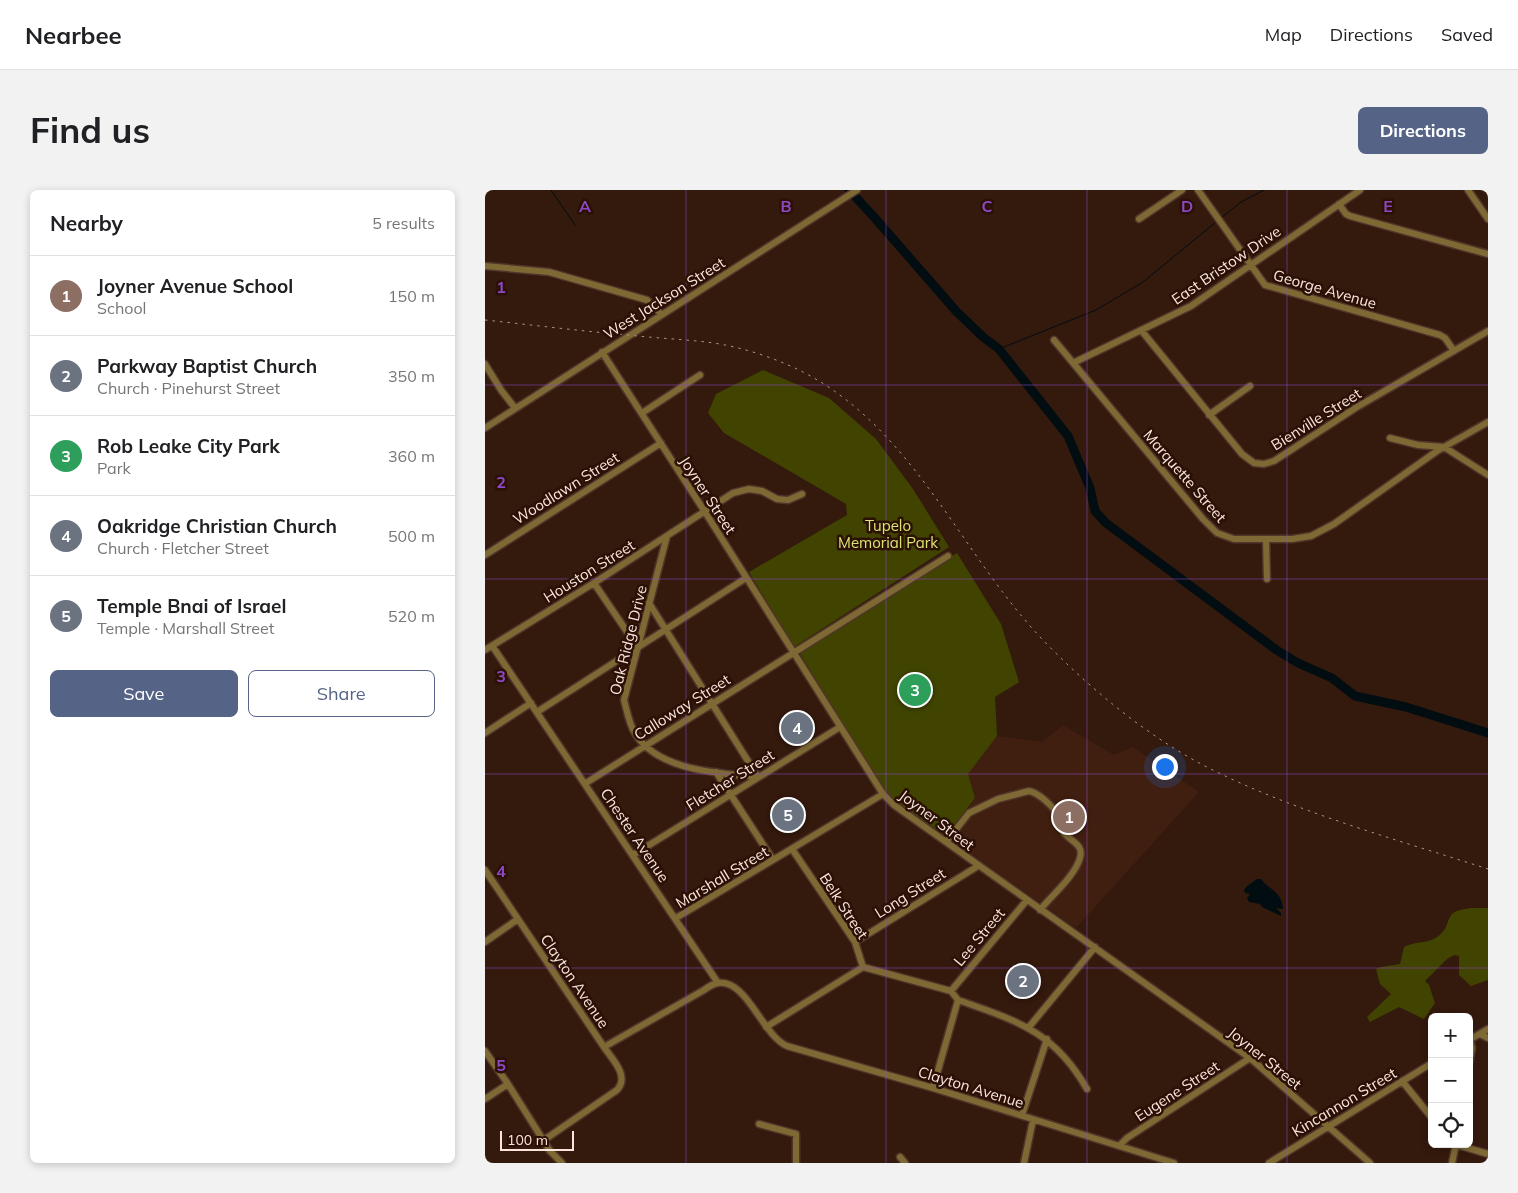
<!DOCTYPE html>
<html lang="en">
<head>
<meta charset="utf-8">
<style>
	:root { --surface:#fff; --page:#f2f2f2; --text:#202124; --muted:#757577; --line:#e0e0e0; --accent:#556486 }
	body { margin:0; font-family:Mulish,sans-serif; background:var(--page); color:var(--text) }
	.controls { position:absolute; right:15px; bottom:15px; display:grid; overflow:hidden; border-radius:8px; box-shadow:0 2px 8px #0003 }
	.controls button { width:45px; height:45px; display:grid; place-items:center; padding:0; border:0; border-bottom:1px solid var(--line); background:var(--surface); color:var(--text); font:25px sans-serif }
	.scale { position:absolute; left:15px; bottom:12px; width:74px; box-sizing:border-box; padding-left:5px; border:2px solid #fae6de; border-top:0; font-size:14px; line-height:18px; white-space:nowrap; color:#fae6de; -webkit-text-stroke:4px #2a1005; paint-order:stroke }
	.you { position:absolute; left:679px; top:576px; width:18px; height:18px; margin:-12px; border:4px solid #fff; border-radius:50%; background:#1a73e8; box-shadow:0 0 0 8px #1a73e833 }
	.badge { display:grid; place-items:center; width:32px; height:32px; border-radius:50%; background:var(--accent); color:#fff; font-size:16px; font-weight:700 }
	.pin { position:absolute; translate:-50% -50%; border:2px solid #fff; box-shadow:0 1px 5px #0006 }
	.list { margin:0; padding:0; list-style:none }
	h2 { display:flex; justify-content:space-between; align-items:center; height:65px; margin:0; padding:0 20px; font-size:21px }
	h2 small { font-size:16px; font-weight:400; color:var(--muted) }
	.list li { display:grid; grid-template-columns:32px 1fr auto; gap:15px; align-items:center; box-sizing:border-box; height:80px; padding:0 20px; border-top:1px solid var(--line) }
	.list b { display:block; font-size:19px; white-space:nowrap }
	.list p { margin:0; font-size:16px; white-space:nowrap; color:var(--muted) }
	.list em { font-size:16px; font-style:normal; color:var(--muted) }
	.actions { display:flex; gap:10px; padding:15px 20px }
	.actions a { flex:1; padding:11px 0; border:1px solid var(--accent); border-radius:8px; text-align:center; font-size:18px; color:var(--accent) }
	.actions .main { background:var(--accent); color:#fff }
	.icon { flex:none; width:28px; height:28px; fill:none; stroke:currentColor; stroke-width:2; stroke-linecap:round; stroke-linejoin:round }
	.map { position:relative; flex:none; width:1003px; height:973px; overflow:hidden; border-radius:8px }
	header { display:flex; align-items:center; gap:30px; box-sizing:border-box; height:70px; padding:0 25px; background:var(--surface); border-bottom:1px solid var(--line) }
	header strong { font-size:24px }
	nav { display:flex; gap:28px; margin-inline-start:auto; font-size:18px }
	.intro { display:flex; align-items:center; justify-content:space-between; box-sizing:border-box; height:120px; padding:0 30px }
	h1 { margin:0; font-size:35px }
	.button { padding:12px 22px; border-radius:8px; background:var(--accent); color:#fff; font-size:18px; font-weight:700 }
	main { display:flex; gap:30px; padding:0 30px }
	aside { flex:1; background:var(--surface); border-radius:8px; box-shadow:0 2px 8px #0003 }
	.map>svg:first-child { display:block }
</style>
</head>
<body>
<header>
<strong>Nearbee</strong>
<nav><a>Map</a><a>Directions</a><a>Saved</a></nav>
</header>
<div class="intro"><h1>Find us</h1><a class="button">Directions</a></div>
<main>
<aside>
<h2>Nearby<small>5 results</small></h2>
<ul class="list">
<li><span class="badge" style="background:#8d6e63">1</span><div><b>Joyner Avenue School</b><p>School</p></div><em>150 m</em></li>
<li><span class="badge" style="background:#6b7280">2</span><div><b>Parkway Baptist Church</b><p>Church · Pinehurst Street</p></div><em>350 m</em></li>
<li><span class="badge" style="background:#2e9e5b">3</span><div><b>Rob Leake City Park</b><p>Park</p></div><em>360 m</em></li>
<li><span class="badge" style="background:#6b7280">4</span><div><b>Oakridge Christian Church</b><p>Church · Fletcher Street</p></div><em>500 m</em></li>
<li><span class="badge" style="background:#6b7280">5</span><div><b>Temple Bnai of Israel</b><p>Temple · Marshall Street</p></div><em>520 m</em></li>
</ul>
<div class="actions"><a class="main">Save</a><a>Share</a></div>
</aside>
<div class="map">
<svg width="1003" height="973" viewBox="0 0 1003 973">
	<rect width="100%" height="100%" fill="#34190d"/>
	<path fill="#411f10" d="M 578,535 L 629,565 L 648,557 L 714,602 L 591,738 L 461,646 L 490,608 L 482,584 L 512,546 L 557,552 Z"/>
	<path fill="#404400" d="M 278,180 L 344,208 L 391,249 L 428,299 L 464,357 L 309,457 L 264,382 L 362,325 L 361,314 L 239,243 L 223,223 L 231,204 Z
		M 472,363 L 516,434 L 534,492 L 510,507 L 512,546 L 483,584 L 490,608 L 461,646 L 413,613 L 399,600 L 314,462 Z
		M 986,718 L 1003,718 L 1003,790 L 986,796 L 974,785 L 974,766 L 969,765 L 962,769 L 940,791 L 944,795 L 950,813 L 939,829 L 914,817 L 885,832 L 882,827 L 906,804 L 895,794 L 891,779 L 896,777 L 915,774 L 919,757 C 929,751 942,754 952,747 C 964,739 961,731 967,724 C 971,720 980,719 986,718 Z"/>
	<path fill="#020d12" d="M 772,689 L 776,689 C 784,700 797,701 798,719 L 791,718 L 796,723 L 796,726 L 777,717 L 775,714 L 764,712 L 762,708 L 765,704 L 760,703 L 759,700 L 761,697 Z"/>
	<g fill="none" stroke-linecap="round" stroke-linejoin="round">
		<path stroke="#020d12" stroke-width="1" d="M 66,0 L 90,35
			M 736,28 L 756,12 L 779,0
			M 514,159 L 611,120 L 658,92 L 731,32"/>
		<path stroke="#020d12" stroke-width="9" d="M 364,0 L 389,27 L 471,121 L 498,147 L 514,159 L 583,246 L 605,298 L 610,321 L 621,333 L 793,461 L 813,473 L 847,488 L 870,506 L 921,517 L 1003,543"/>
		<g stroke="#50362a" stroke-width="9">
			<path id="minor" d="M 713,0 L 780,95 L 955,145 L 960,148 L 969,161
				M 983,0 L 1003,29
				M 854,14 L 861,24 L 865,26 L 1003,64
				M 654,29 L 697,0
				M 0,76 L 64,82 L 162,110 L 176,124
				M 656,140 L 757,264 L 769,273 L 779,274 L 789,271 L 872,217 L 1003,141
				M 569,150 L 718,329 L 732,343 L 749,349 L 807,349 L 826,346 L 849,334 L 952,261 L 1003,232
				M 117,162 L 220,322 L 398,604 L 409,615 L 765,868 L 885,973
				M 588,173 L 706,116 L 875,0
				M 0,174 L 16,200 L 30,218
				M 157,223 L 215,185
				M 724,225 L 765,196
				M 0,238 L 372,0
				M 905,248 L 933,255 L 959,257 L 1003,285
				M 182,346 L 139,510 C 142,521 144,534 150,543 C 172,581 234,583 273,587
				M 781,350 L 782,389
				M 0,365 L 176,253
				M 109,393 L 153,458
				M 164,413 L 273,587
				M 8,457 L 233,793
				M 0,460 L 109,393 L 248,303 L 264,299 L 277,301 L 292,309 L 303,310 L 317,304
				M 52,522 L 261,388
				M 0,543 L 46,513
				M 231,582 L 288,670
				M 101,593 L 463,366
				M 461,652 L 484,623 L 513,609 L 544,601 C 554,603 569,617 573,626 C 576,631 576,638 580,644 C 587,652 599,655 595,668 C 590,686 566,706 555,720
				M 307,659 L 370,752 L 378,777 L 466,801 L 473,810 C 532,831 569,841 602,899
				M 148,665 L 355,537
				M 0,680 L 119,857 C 127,869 145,886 132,900 L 59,950
				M 191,728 L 398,604
				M 0,752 L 33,729
				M 370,752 L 493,676
				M 466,801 L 542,710
				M 281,837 L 378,777
				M 544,837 L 610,757
				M 995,844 L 1003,848
				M 984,850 L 1003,839
				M 119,857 L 219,800 C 223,797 228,794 233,793 C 262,789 277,845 302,856 L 448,898 L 689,973
				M 0,861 L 23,894 L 0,909
				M 984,874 L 987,858 L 985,850
				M 917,891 L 947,928
				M 23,894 L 65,961 L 77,973
				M 448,898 L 473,810
				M 537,925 L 562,849
				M 274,934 L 311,944 L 311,973
				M 969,954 L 1003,964
				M 634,956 L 642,948 L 765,868
				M 415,967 L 420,973
				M 539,973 L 548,930
				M 784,973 L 947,873
				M 967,973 L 971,954"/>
		</g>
		<use href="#minor" stroke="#7e6934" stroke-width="6"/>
		<path stroke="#ab948b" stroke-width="1" stroke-dasharray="2.5 5" stroke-linecap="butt" d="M 0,130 C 48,135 95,141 143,145 C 169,148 195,149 221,152 C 256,156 298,170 329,188 C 432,248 477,364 556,448 C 602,496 657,542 716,574 C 806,621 907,648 1003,679"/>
	</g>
	<path fill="none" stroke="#8e48c4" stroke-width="1" stroke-opacity="0.55" d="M 201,0 L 201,973M 401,0 L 401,973M 602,0 L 602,973M 802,0 L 802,973M 0,195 L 1003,195M 0,389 L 1003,389M 0,584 L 1003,584M 0,778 L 1003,778"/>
	<g text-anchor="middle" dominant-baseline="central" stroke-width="5" stroke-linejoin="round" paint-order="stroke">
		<g font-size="15" fill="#fae6de" stroke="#2a1005">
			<text transform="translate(741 75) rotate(-34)">East Bristow Drive</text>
			<text transform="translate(840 99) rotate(16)">George Avenue</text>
			<text transform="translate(179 108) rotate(-32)">West Jackson Street</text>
			<text transform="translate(831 229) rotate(-32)">Bienville Street</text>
			<text transform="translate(700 286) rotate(49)">Marquette Street</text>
			<text transform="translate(81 298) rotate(-32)">Woodlawn Street</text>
			<text transform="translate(223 305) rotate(57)">Joyner Street</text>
			<text transform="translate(104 381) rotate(-32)">Houston Street</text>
			<text transform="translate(143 450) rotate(-76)">Oak Ridge Drive</text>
			<text transform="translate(197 517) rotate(-32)">Calloway Street</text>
			<text transform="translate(245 590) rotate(-32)">Fletcher Street</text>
			<text transform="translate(452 630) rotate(37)">Joyner Street</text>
			<text transform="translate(150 645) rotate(56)">Chester Avenue</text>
			<text transform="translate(237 687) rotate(-31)">Marshall Street</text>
			<text transform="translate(425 703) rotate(-32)">Long Street</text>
			<text transform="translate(359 716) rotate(57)">Belk Street</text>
			<text transform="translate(494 747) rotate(-50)">Lee Street</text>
			<text transform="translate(90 791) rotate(56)">Clayton Avenue</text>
			<text transform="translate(780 868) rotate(39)">Joyner Street</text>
			<text transform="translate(486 897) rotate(17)">Clayton Avenue</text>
			<text transform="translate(692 901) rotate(-33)">Eugene Street</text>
			<text transform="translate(859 912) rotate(-31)">Kincannon Street</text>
		</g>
		<g font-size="15" fill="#dce572" stroke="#2a1005">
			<text x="403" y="335">Tupelo<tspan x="403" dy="17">Memorial Park</tspan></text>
		</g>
	</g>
	<g font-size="16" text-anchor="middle" font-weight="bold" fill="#8e48c4" stroke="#2a1005" stroke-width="5" stroke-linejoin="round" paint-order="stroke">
		<text x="100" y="22">A</text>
		<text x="301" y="22">B</text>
		<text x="502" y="22">C</text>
		<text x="702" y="22">D</text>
		<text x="903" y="22">E</text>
		<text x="16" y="103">1</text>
		<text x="16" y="298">2</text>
		<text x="16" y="492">3</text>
		<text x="16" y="687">4</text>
		<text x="16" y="881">5</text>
	</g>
</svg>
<div class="controls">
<button>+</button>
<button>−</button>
<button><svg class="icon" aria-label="locate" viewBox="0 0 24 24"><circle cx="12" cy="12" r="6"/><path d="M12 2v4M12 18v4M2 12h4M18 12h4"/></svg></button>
</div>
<div class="scale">100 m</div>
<div class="you"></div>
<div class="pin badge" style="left:584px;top:627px;background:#8d6e63">1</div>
<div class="pin badge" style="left:538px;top:791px;background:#6b7280">2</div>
<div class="pin badge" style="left:430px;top:500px;background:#2e9e5b">3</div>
<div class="pin badge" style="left:312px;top:538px;background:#6b7280">4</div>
<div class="pin badge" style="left:303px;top:625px;background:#6b7280">5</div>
</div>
</main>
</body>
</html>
